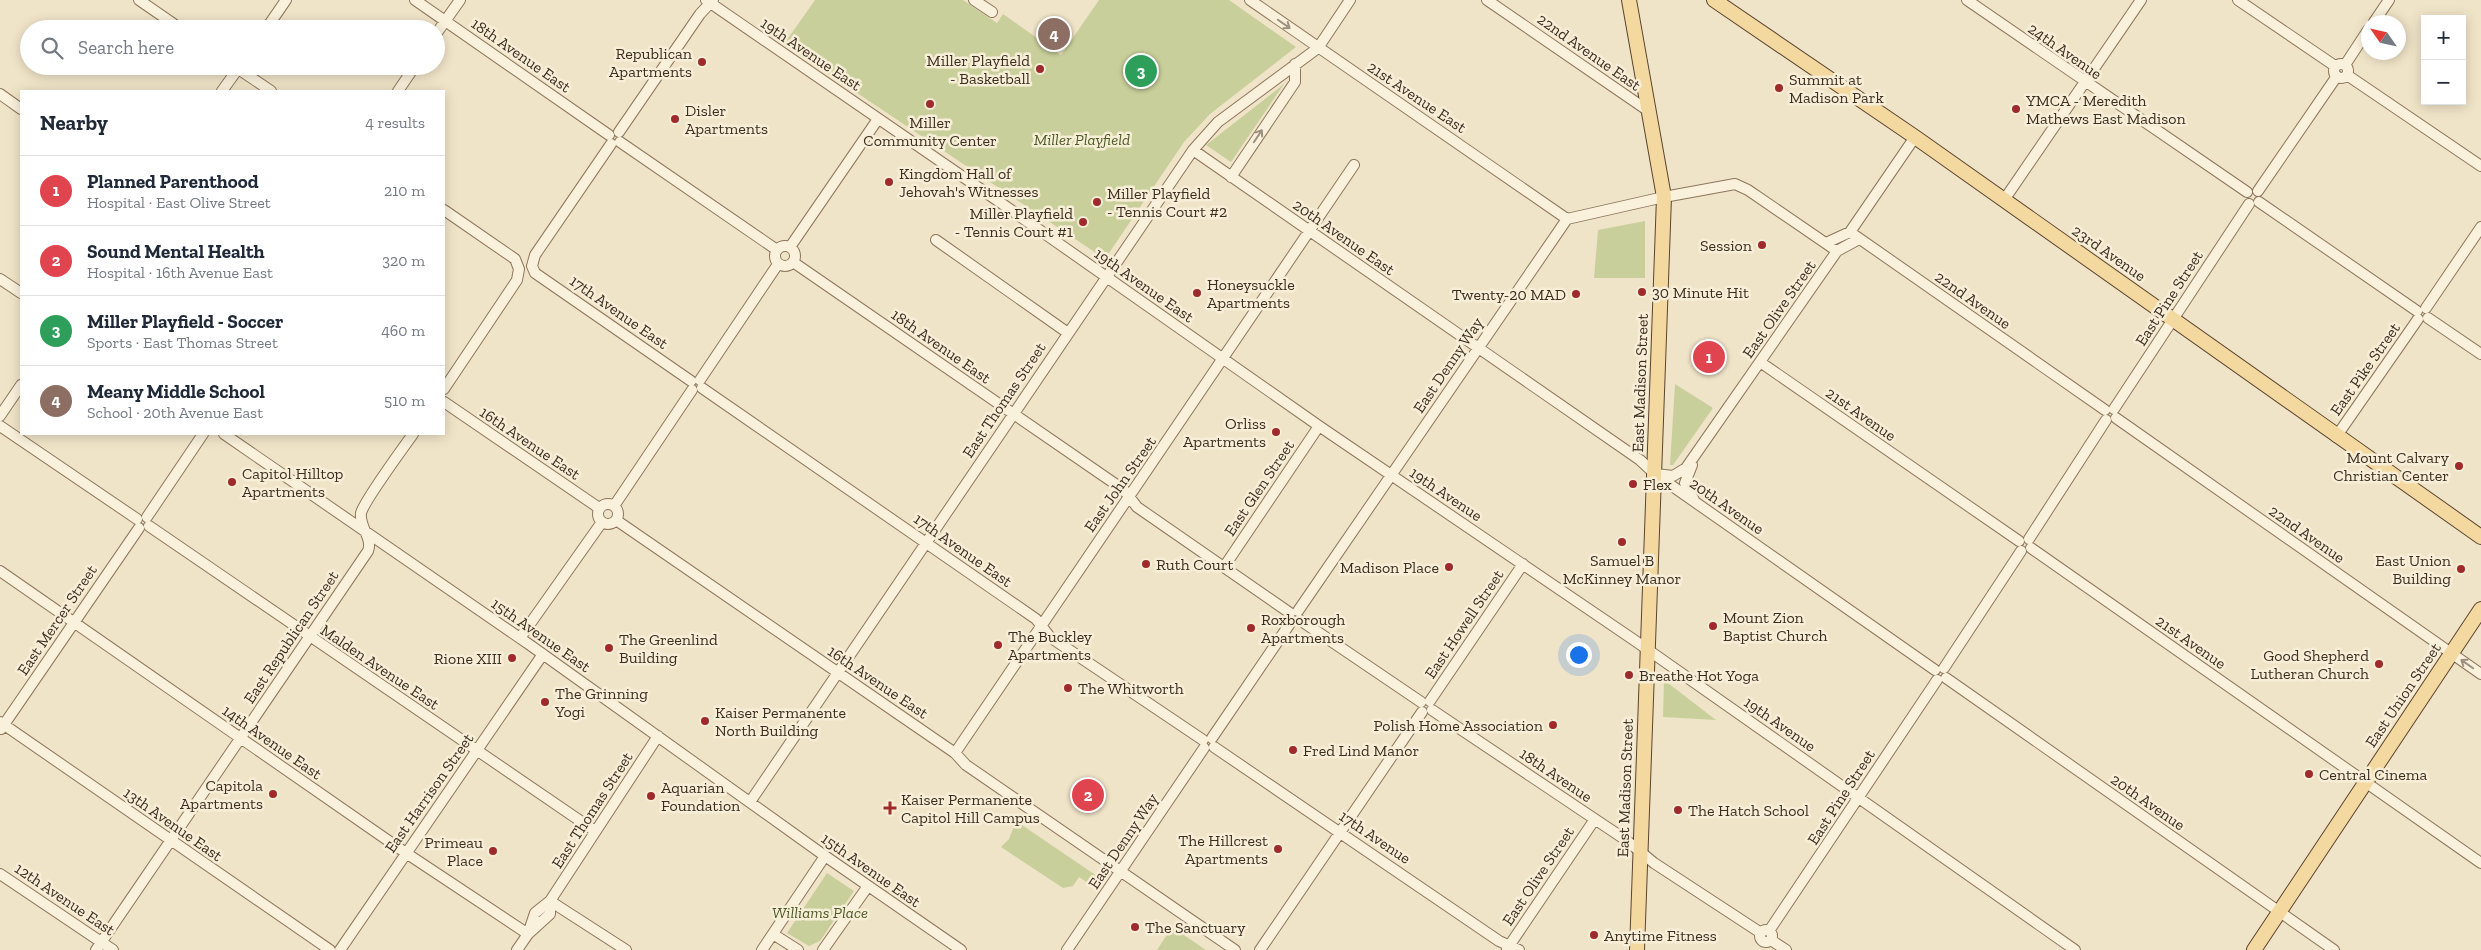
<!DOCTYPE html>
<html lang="en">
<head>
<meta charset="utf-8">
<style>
	:root { --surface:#fff; --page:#f2f2f3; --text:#1f2937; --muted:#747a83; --line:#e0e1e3; --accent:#9e2a2b }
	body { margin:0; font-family:"Zilla Slab",serif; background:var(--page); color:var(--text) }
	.controls { position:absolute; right:15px; top:15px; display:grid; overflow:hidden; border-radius:0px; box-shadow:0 2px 12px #0003 }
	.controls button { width:45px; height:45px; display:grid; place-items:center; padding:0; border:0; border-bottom:1px solid var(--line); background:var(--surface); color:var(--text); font:25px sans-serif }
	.compass { position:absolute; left:2361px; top:15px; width:45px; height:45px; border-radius:50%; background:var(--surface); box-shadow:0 2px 12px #0003; rotate:304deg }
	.you { position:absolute; left:1578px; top:654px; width:18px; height:18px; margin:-12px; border:4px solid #fff; border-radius:50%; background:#1a73e8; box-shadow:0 0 0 8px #1a73e833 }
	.badge { display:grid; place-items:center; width:32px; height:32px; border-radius:50%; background:var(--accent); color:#fff; font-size:16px; font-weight:700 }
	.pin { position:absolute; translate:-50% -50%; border:2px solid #fff; box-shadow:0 1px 5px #0006 }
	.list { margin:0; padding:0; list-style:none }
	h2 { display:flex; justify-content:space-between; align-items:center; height:65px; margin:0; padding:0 20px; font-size:21px }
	h2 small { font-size:16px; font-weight:400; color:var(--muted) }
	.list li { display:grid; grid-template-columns:32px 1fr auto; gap:15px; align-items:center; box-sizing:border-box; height:70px; padding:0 20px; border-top:1px solid var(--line) }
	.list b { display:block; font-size:19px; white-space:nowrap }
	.list p { margin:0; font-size:16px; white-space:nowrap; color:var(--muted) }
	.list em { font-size:16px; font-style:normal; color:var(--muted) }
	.icon { flex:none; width:28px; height:28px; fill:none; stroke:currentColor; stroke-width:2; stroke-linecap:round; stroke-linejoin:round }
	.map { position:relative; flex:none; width:2481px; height:950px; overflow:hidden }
	.search { position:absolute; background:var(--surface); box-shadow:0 2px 12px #0003; left:20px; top:20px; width:425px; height:55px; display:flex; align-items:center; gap:12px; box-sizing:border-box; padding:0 18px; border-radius:28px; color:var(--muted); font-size:19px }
	.panel { position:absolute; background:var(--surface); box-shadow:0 2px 12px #0003; left:20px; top:90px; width:425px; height:345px; border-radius:0px }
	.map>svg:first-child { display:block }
</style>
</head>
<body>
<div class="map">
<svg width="2481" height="950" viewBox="0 0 2481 950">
	<rect width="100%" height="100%" fill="#f0e4c8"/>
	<path fill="#c9cf9b" d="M 815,0 L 963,0 L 997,23 L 1003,14 L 1061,55 L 1099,0 L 1229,0 L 1296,47 L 1210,114 L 1184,142 L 1105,259 L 784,44 Z
		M 1284,84 L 1231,162 L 1206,145 Z
		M 1645,221 L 1645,278 L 1594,278 L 1598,230 Z
		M 1675,384 L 1713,408 L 1673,465 L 1670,465 Z
		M 1664,680 L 1716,720 L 1663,717 Z
		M 1016,821 L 1097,876 L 1091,885 L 1079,877 L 1073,886 L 1063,888 L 1001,847 L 1009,839 Z
		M 827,873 L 854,891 L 820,941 L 809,946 L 787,933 Z
		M 1172,927 L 1206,950 L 1157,950 Z"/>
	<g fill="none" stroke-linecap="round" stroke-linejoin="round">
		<g stroke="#8d765c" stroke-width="12">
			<path id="minor" d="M 139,0 L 181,29
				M 415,0 L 609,135
				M 706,0 L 1001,203 L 1319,426 L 1634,640 L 2075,950
				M 974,0 L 992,12
				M 1250,0 L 1567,219
				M 1487,0 L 1650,112
				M 1967,0 L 2247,192
				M 2238,0 L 2335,66
				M 2374,22 L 2389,0
				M 266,29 L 286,0
				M 436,34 L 460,0
				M2334 71a7 7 0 1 1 14 0a7 7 0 1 1-14 0Z
				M 2345,65 L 2368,30
				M 234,66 L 271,91
				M 2347,75 L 2481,166
				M 222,91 L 240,66
				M 398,91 L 415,66
				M 0,94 L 21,109
				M 619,132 L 700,14 L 713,0
				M 620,142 L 777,250
				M 611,144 L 535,255 L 532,266 L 535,273 L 691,381
				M 1193,150 L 1640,460 L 1655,474 L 1935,670
				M 1231,177 L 1295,82 L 1295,64
				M 2258,191 L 2337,76
				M 2004,200 L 2141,0
				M 2259,202 L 2417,311
				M 444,210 L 515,259 L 519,269 L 517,280 L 444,389
				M 1850,232 L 2105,410
				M 936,240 L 1068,333
				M 1826,243 L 1850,232 L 1915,137
				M775 256a10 10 0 1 1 20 0a10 10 0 1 1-20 0Z
				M 790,247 L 878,119
				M 793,262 L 1124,490 L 1137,507 L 1290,613
				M 0,279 L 21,293
				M 2426,308 L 2481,227
				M 2428,318 L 2481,354
				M 1760,362 L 2019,541
				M 700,380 L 778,264
				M 702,388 L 1036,619 L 1050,637 L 1203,740
				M 444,402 L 599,508
				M 2114,409 L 2249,204
				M 0,416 L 21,385
				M 2116,418 L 2481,674
				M 0,426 L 137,519
				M 224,434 L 530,645 L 825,856 L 961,950
				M 2336,437 L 2418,319
				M 1692,465 L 1685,483 L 1694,500
				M 1656,474 L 1673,476 L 1686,468 L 1837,251 L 1859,239
				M598 514a10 10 0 1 1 20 0a10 10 0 1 1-20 0Z
				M 614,506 L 692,390
				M 147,517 L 203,434
				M 616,520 L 955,753 L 966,765 L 1235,950
				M 149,526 L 595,831
				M 2029,539 L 2106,420
				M 2031,548 L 2481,863
				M 1224,567 L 1319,426
				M 0,571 L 406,853 L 528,934
				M 1298,611 L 1567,219 L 1664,197 L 1735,184 L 1748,190 L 1837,251
				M 1300,620 L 1421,702
				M 520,638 L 602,522
				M 1944,668 L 2021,551
				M 1946,678 L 2334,950
				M 1430,701 L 1523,564
				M 1432,710 L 1626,840 L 1654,863 L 1761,933
				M 0,722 L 330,950
				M 1,729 L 139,528
				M 1212,738 L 1291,622
				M 1214,747 L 1499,941 L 1519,950
				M 955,753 L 1354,165
				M 750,802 L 1193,150 L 1218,122 L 1318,48 L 1350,0
				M 0,874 L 113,950
				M 550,901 L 626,950
				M1760 936a6 6 0 1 1 12 0a6 6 0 1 1-12 0Z
				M 1769,931 L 1937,680
				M 528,934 L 535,913 L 550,901 L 658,736
				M 773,934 L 798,950
				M 1771,940 L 1786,950
				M 1507,949 L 1595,819
				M 96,950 L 368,551 C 373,538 359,527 361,513 C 364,501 403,448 413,434
				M 340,950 L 543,654
				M 517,950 L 528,934 L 550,914 L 550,901
				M 762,950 L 825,856
				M 823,950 L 868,886
				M 1067,950 L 1204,748
				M 1260,950 L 1422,712"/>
		</g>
		<g stroke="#5b4430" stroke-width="16">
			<path id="major" d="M 1629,0 L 1664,197 L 1637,950
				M 1714,0 L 1915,137 L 2481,537
				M 2254,950 L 2481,609"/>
		</g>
		<use href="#minor" stroke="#faf1dc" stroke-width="10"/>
		<use href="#major" stroke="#f3d9a0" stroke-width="14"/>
	</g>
	<defs><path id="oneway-shaft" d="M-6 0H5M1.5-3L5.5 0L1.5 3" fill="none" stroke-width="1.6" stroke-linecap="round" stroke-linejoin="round" transform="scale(1.25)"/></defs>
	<g stroke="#9c907e">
		<use href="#oneway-shaft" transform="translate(1284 24) rotate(35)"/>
		<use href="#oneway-shaft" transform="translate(1258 136) rotate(-56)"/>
		<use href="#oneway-shaft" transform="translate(2467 664) rotate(-145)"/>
	</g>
	<g fill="#9e2a2b" stroke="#f7eed8" stroke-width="2">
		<circle cx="702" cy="62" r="5"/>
		<circle cx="1040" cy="69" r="5"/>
		<circle cx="1779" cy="88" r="5"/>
		<circle cx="930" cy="104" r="5"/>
		<circle cx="2016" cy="109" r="5"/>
		<circle cx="675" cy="119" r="5"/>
		<circle cx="889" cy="182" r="5"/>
		<circle cx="1097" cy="202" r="5"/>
		<circle cx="1083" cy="222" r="5"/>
		<circle cx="1762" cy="245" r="5"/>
		<circle cx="1642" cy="292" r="5"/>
		<circle cx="1197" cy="293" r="5"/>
		<circle cx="1576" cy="294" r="5"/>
		<circle cx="1276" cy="432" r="5"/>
		<circle cx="2459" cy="466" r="5"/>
		<circle cx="232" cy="482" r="5"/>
		<circle cx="1633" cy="484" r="5"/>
		<circle cx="1622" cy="542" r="5"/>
		<circle cx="1146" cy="564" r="5"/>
		<circle cx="1449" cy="567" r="5"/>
		<circle cx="2461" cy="569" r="5"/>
		<circle cx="1713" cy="626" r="5"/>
		<circle cx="1251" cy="628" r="5"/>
		<circle cx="998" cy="645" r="5"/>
		<circle cx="609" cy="648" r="5"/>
		<circle cx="512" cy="658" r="5"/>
		<circle cx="2379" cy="664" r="5"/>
		<circle cx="1629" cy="675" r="5"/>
		<circle cx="1068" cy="688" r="5"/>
		<circle cx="545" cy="702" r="5"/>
		<circle cx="705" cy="721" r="5"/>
		<circle cx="1553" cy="725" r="5"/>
		<circle cx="1293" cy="750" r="5"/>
		<circle cx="2309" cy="774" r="5"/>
		<circle cx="273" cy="794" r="5"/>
		<circle cx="651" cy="796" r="5"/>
		<path d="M887.5 800.5h5v5h5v5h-5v5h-5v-5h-5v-5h5z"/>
		<circle cx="1678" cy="810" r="5"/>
		<circle cx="1278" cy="849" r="5"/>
		<circle cx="493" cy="851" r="5"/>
		<circle cx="1135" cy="927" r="5"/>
		<circle cx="1594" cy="935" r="5"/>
	</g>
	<g text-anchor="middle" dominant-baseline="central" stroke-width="5" stroke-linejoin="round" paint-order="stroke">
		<g font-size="16" fill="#3d2e20" stroke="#f7eed8">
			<text transform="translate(2065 51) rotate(35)">24th Avenue</text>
			<text transform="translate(1589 52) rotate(35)">22nd Avenue East</text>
			<text transform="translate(811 54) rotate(34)">19th Avenue East</text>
			<text transform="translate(521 55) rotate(35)">18th Avenue East</text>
			<text transform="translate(1417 97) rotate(34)">21st Avenue East</text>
			<text transform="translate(1344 237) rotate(35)">20th Avenue East</text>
			<text transform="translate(2109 253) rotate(35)">23rd Avenue</text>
			<text transform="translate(1144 285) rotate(35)">19th Avenue East</text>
			<text transform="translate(2169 298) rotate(-57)">East Pine Street</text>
			<text transform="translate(1973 300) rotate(35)">22nd Avenue</text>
			<text transform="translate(1779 309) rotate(-55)">East Olive Street</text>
			<text transform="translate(619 312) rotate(35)">17th Avenue East</text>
			<text transform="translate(941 346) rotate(35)">18th Avenue East</text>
			<text transform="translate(1448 365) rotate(-56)">East Denny Way</text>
			<text transform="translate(2365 369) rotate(-55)">East Pike Street</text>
			<text transform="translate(1640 383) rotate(-88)">East Madison Street</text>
			<text transform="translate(1004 400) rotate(-56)">East Thomas Street</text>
			<text transform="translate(1861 414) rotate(35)">21st Avenue</text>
			<text transform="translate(530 443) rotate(34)">16th Avenue East</text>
			<text transform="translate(1120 484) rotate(-55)">East John Street</text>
			<text transform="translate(1259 488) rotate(-56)">East Glen Street</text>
			<text transform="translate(1446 494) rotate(34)">19th Avenue</text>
			<text transform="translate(1727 506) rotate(35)">20th Avenue</text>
			<text transform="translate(2307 534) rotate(35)">22nd Avenue</text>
			<text transform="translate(963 550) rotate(35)">17th Avenue East</text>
			<text transform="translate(57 620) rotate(-56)">East Mercer Street</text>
			<text transform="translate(1464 624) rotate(-56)">East Howell Street</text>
			<text transform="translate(541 635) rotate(35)">15th Avenue East</text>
			<text transform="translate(291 637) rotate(-56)">East Republican Street</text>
			<text transform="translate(2191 642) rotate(35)">21st Avenue</text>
			<text transform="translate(380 667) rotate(34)">Malden Avenue East</text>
			<text transform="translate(878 682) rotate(34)">16th Avenue East</text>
			<text transform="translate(2403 695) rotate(-56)">East Union Street</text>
			<text transform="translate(1780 724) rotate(35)">19th Avenue</text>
			<text transform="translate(272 742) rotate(35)">14th Avenue East</text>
			<text transform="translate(1556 775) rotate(34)">18th Avenue</text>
			<text transform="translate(1625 788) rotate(-88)">East Madison Street</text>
			<text transform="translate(429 793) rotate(-55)">East Harrison Street</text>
			<text transform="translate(1841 797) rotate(-57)">East Pine Street</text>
			<text transform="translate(2148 802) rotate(35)">20th Avenue</text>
			<text transform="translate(592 810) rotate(-57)">East Thomas Street</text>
			<text transform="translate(173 824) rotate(35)">13th Avenue East</text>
			<text transform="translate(1375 837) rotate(34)">17th Avenue</text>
			<text transform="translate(1123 841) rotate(-56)">East Denny Way</text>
			<text transform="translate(871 870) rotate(35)">15th Avenue East</text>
			<text transform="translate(1538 876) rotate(-56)">East Olive Street</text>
			<text transform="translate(65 899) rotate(34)">12th Avenue East</text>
		</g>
		<g font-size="16" fill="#3d2e20" stroke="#f7eed8" text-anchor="start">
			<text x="692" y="53" text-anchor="end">Republican<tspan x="692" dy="18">Apartments</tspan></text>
			<text x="1030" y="60" text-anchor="end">Miller Playfield<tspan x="1030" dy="18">- Basketball</tspan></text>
			<text x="1789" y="79">Summit at<tspan x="1789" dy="18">Madison Park</tspan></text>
			<text x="2026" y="100">YMCA - Meredith<tspan x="2026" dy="18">Mathews East Madison</tspan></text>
			<text x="685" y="110">Disler<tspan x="685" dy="18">Apartments</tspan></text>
			<text x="930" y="122" text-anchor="middle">Miller<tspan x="930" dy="18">Community Center</tspan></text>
			<text x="899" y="173">Kingdom Hall of<tspan x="899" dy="18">Jehovah's Witnesses</tspan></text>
			<text x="1107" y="193">Miller Playfield<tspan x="1107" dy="18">- Tennis Court #2</tspan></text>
			<text x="1073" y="213" text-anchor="end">Miller Playfield<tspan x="1073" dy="18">- Tennis Court #1</tspan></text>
			<text x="1752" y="245" text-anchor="end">Session</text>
			<text x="1207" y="284">Honeysuckle<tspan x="1207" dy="18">Apartments</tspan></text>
			<text x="1652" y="292">30 Minute Hit</text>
			<text x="1566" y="294" text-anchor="end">Twenty-20 MAD</text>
			<text x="1266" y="423" text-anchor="end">Orliss<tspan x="1266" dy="18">Apartments</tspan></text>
			<text x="2449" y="457" text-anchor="end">Mount Calvary<tspan x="2449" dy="18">Christian Center</tspan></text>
			<text x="242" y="473">Capitol Hilltop<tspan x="242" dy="18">Apartments</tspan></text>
			<text x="1643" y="484">Flex</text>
			<text x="1622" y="560" text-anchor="middle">Samuel B<tspan x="1622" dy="18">McKinney Manor</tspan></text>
			<text x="2451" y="560" text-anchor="end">East Union<tspan x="2451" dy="18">Building</tspan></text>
			<text x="1156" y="564">Ruth Court</text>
			<text x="1439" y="567" text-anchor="end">Madison Place</text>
			<text x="1723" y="617">Mount Zion<tspan x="1723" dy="18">Baptist Church</tspan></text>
			<text x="1261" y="619">Roxborough<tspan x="1261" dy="18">Apartments</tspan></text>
			<text x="1008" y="636">The Buckley<tspan x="1008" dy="18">Apartments</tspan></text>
			<text x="619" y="639">The Greenlind<tspan x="619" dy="18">Building</tspan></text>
			<text x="2369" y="655" text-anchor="end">Good Shepherd<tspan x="2369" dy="18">Lutheran Church</tspan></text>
			<text x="502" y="658" text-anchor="end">Rione XIII</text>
			<text x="1639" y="675">Breathe Hot Yoga</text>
			<text x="1078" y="688">The Whitworth</text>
			<text x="555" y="693">The Grinning<tspan x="555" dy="18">Yogi</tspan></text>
			<text x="715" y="712">Kaiser Permanente<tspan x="715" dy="18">North Building</tspan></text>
			<text x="1543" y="725" text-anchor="end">Polish Home Association</text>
			<text x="1303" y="750">Fred Lind Manor</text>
			<text x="2319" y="774">Central Cinema</text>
			<text x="263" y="785" text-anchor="end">Capitola<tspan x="263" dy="18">Apartments</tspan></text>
			<text x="661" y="787">Aquarian<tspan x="661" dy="18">Foundation</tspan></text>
			<text x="901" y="799">Kaiser Permanente<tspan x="901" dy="18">Capitol Hill Campus</tspan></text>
			<text x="1688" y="810">The Hatch School</text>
			<text x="1268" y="840" text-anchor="end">The Hillcrest<tspan x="1268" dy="18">Apartments</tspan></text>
			<text x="483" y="842" text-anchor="end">Primeau<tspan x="483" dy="18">Place</tspan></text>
			<text x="1145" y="927">The Sanctuary</text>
			<text x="1604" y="935">Anytime Fitness</text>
		</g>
		<g font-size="16" font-style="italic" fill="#4d5a26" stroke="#f7eed8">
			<text x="1082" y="139">Miller Playfield</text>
			<text x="820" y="912">Williams Place</text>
		</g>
	</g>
</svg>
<div class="controls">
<button>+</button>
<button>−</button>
</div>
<svg class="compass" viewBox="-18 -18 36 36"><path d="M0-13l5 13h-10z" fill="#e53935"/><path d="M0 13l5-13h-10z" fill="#747a83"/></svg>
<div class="you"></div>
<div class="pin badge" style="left:1709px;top:357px;background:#e0444e">1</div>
<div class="pin badge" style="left:1088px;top:795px;background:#e0444e">2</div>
<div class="pin badge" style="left:1141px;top:71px;background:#2e9e5b">3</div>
<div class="pin badge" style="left:1054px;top:34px;background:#8d6e63">4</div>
<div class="search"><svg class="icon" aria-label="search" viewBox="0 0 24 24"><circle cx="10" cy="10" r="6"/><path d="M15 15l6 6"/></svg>Search here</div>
<section class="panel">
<h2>Nearby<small>4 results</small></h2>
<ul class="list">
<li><span class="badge" style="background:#e0444e">1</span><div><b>Planned Parenthood</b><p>Hospital · East Olive Street</p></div><em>210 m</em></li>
<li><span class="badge" style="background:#e0444e">2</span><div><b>Sound Mental Health</b><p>Hospital · 16th Avenue East</p></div><em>320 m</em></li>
<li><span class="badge" style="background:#2e9e5b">3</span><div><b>Miller Playfield - Soccer</b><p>Sports · East Thomas Street</p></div><em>460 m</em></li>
<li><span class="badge" style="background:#8d6e63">4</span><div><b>Meany Middle School</b><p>School · 20th Avenue East</p></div><em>510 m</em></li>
</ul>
</section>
</div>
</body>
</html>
